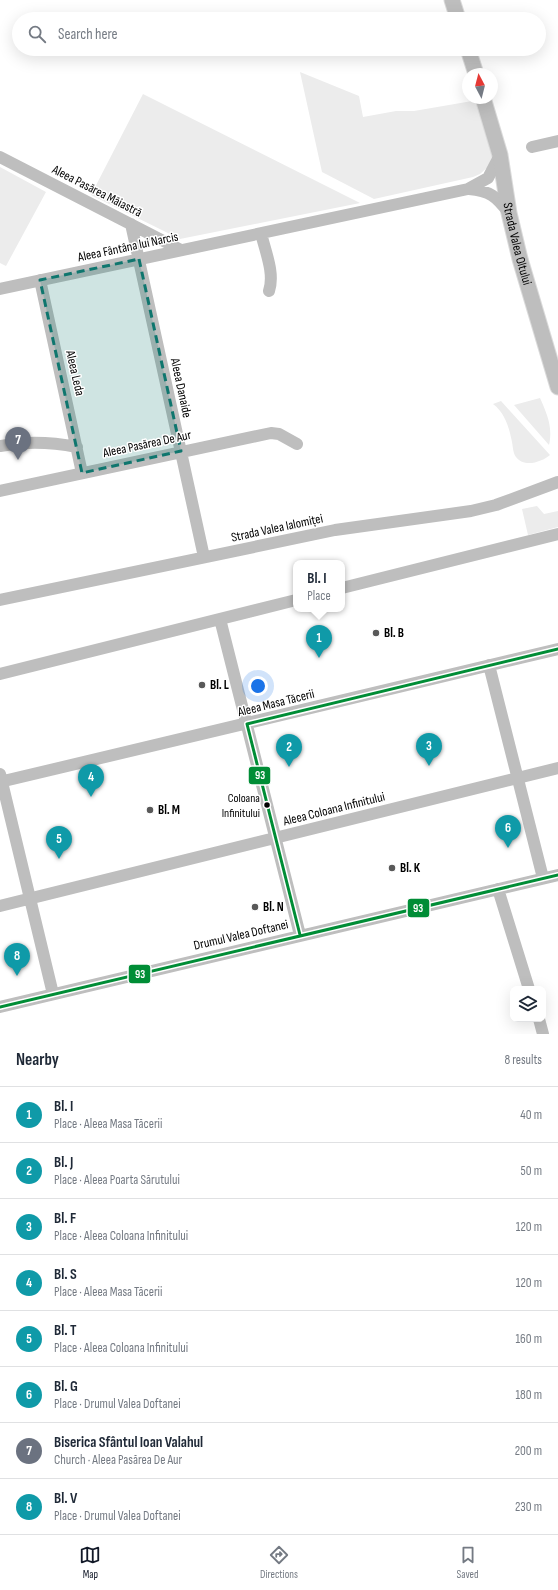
<!DOCTYPE html>
<html lang="en">
<head>
<meta charset="utf-8">
<style>
	:root { --surface:#fff; --page:#f6f6f7; --text:#1f2937; --muted:#747a83; --line:#e0e1e3; --accent:#111827 }
	body { margin:0; font-family:"Sofia Sans Condensed",sans-serif; background:var(--page); color:var(--text) }
	.controls { position:absolute; right:12px; bottom:12px; display:grid; overflow:hidden; border-radius:8px; box-shadow:0 4px 16px #0002 }
	.controls button { width:36px; height:36px; display:grid; place-items:center; padding:0; border:0; border-bottom:1px solid var(--line); background:var(--surface); color:var(--text); font:20px sans-serif }
	.compass { position:absolute; left:462px; top:68px; width:36px; height:36px; border-radius:50%; background:var(--surface); box-shadow:0 4px 16px #0002; rotate:353deg }
	.you { position:absolute; left:258px; top:686px; width:14px; height:14px; margin:-10px; border:3px solid #fff; border-radius:50%; background:#1a73e8; box-shadow:0 0 0 6px #1a73e833 }
	.badge { display:grid; place-items:center; width:26px; height:26px; border-radius:50%; background:var(--accent); color:#fff; font-size:13px; font-weight:700 }
	.pin { position:absolute; translate:-50% -33px; filter:drop-shadow(0 1px 2px #0008) }
	.pin::after { content:''; position:absolute; top:21px; width:14px; height:12px; background:inherit; clip-path:polygon(0 0,100% 0,50% 100%) }
	.popup { position:absolute; left:293px; top:560px; width:52px; height:52px; box-sizing:border-box; display:grid; place-content:center; border-radius:8px; background:var(--surface); filter:drop-shadow(0 1px 3px #0005); font-size:13px; white-space:nowrap; color:var(--muted) }
	.popup b { font-size:15px; color:var(--text) }
	.popup::after { content:''; position:absolute; left:50%; top:100%; margin-left:-8px; border:8px solid transparent; border-top-color:var(--surface) }
	.list { margin:0; padding:0; list-style:none }
	h2 { display:flex; justify-content:space-between; align-items:center; height:52px; margin:0; padding:0 16px; font-size:17px }
	h2 small { font-size:13px; font-weight:400; color:var(--muted) }
	.list li { display:grid; grid-template-columns:26px 1fr auto; gap:12px; align-items:center; box-sizing:border-box; height:56px; padding:0 16px; border-top:1px solid var(--line) }
	.list b { display:block; font-size:15px; white-space:nowrap }
	.list p { margin:0; font-size:13px; white-space:nowrap; color:var(--muted) }
	.list em { font-size:13px; font-style:normal; color:var(--muted) }
	.icon { flex:none; width:22px; height:22px; fill:none; stroke:currentColor; stroke-width:2; stroke-linecap:round; stroke-linejoin:round }
	.map { position:relative; flex:none; width:558px; height:1034px; overflow:hidden }
	.search { position:absolute; background:var(--surface); box-shadow:0 4px 16px #0002; left:12px; right:12px; top:12px; height:44px; display:flex; align-items:center; gap:10px; box-sizing:border-box; padding:0 14px; border-radius:22px; color:var(--muted); font-size:15px }
	.sheet { height:500px; background:var(--surface) }
	nav { display:flex; justify-content:space-around; align-items:center; box-sizing:border-box; height:56px; border-top:1px solid var(--line); background:var(--surface); font-size:11px; color:var(--muted) }
	nav a { display:grid; justify-items:center; gap:2px }
	nav .on { color:var(--accent) }
	.map>svg:first-child { display:block }
</style>
</head>
<body>
<div class="map">
<svg width="558" height="1034" viewBox="0 0 558 1034">
	<rect width="100%" height="100%" fill="#fff"/>
	<path fill="#ececec" d="M 300,72 L 359,96 L 363,117 L 396,111 L 414,111 L 478,100 L 493,154 L 489,166 L 480,174 L 473,177 L 374,199 L 322,172 Z
		M 143,94 L 360,203 L 180,239 L 91,195 Z
		M 0,167 L 46,192 L 6,266 L 0,263 Z
		M 540,398 C 547,414 553,427 549,445 L 514,405 Z
		M 501,401 L 550,455 C 542,462 524,468 516,457 C 513,453 513,447 512,442 C 509,427 505,413 493,404 Z
		M 537,506 L 544,514 L 558,511 L 558,527 L 528,535 L 522,509 Z"/>
	<g fill="none" stroke-linecap="round" stroke-linejoin="round">
		<g stroke="#dbdbdb" stroke-width="17">
			<g id="major">
				<path d="M 452,0 L 458,19"/>
				<path d="M 468,49 L 476,74"/>
				<path id="s1" d="M 483,98 L 500,155 L 509,213 L 520,259 L 558,387"/>
			</g>
		</g>
		<path stroke="#bebebe" stroke-width="12" d="M 532,147 L 558,141
			M 0,157 L 181,250
			M 469,189 C 490,191 496,196 509,213
			M 131,224 L 204,557
			M 261,233 C 265,251 275,273 269,291
			M 40,280 L 82,473
			M 0,289 L 468,189 L 488,178 L 500,155
			M 0,446 C 26,441 51,442 77,447
			M 0,491 L 271,433 L 279,434 L 297,444
			M 342,588 L 558,534
			M 0,600 L 335,530 L 471,511 L 496,505 L 558,482
			M 220,619 L 300,935
			M 489,665 L 543,878
			M 0,674 L 296,600
			M 0,774 L 53,994
			M 0,782 L 558,649
			M 498,889 L 529,989
			M 0,906 L 558,768
			M 0,1007 L 558,875
			M 539,1019 L 543,1034"/>
		<use href="#major" stroke="#bebebe" stroke-width="15"/>
		<g stroke="#fff" stroke-width="6">
			<path id="bus-1" d="M 300,935 L 247,724 L 558,649
				M 0,1007 L 558,875"/>
		</g>
		<use href="#bus-1" stroke="#008d36" stroke-width="3"/>
	</g>
	<path fill="#0f766e" fill-opacity="0.2" stroke="#0f766e" stroke-width="3" stroke-dasharray="8 5" stroke-linejoin="round" d="M 139,259 L 181,451 L 82,473 L 40,280 Z"/>
	<g fill="#595959" stroke="#fff" stroke-width="1.5">
		<circle cx="376" cy="633" r="4"/>
		<circle cx="202" cy="685" r="4"/>
		<circle cx="150" cy="810" r="4"/>
		<circle cx="392" cy="868" r="4"/>
		<circle cx="255" cy="907" r="4"/>
	</g>
	<circle fill="#000" stroke="#fff" stroke-width="1.5" cx="267" cy="805" r="3.5"/>
	<g text-anchor="middle" dominant-baseline="central" stroke-width="3" stroke-linejoin="round" paint-order="stroke">
		<g font-size="12" fill="#000" stroke="#fff" text-anchor="end">
			<text x="260" y="798">Coloana<tspan x="260" dy="15">Infinitului</tspan></text>
		</g>
		<g font-size="13" fill="#000" stroke="#fff">
			<text transform="translate(97 191) rotate(27)">Aleea Pasărea Măiastră</text>
			<text stroke="none"><textPath href="#s1" startOffset="150">Strada Valea Oltului</textPath></text>
			<text transform="translate(128 247) rotate(-12)">Aleea Fântâna lui Narcis</text>
			<text transform="translate(75 373) rotate(77)">Aleea Leda</text>
			<text transform="translate(181 388) rotate(78)">Aleea Danaide</text>
			<text transform="translate(147 444) rotate(-12)">Aleea Pasărea De Aur</text>
			<text transform="translate(277 528) rotate(-12)">Strada Valea Ialomiței</text>
			<text transform="translate(276 703) rotate(-14)">Aleea Masa Tăcerii</text>
			<text transform="translate(334 809) rotate(-14)">Aleea Coloana Infinitului</text>
			<text transform="translate(241 935) rotate(-13)">Drumul Valea Doftanei</text>
		</g>
		<g font-size="13" font-weight="bold" fill="#000" stroke="#fff" text-anchor="start">
			<text x="384" y="633">Bl. B</text>
			<text x="210" y="685">Bl. L</text>
			<text x="158" y="810">Bl. M</text>
			<text x="400" y="868">Bl. K</text>
			<text x="263" y="907">Bl. N</text>
		</g>
	</g>
	<g stroke="#fff" stroke-width="1.5">
		<rect x="248" y="766" width="23" height="19" rx="4" fill="#008d36"/>
		<rect x="407" y="898" width="23" height="20" rx="4" fill="#008d36"/>
		<rect x="128" y="964" width="23" height="20" rx="4" fill="#008d36"/>
	</g>
	<g font-size="11" text-anchor="middle" font-weight="bold" fill="#fff">
		<text x="260" y="779">93</text>
		<text x="418" y="912">93</text>
		<text x="140" y="978">93</text>
	</g>
</svg>
<div class="controls">
<button><svg class="icon" aria-label="layers" viewBox="0 0 24 24"><path d="M12 4l9 5-9 5-9-5zM3 14l9 5 9-5"/></svg></button>
</div>
<svg class="compass" viewBox="-18 -18 36 36"><path d="M0-13l5 13h-10z" fill="#e53935"/><path d="M0 13l5-13h-10z" fill="#747a83"/></svg>
<div class="you"></div>
<div class="pin badge" style="left:319px;top:658px;background:#0f9aa8">1</div>
<div class="popup"><b>Bl. I</b>Place</div>
<div class="pin badge" style="left:289px;top:767px;background:#0f9aa8">2</div>
<div class="pin badge" style="left:429px;top:766px;background:#0f9aa8">3</div>
<div class="pin badge" style="left:91px;top:797px;background:#0f9aa8">4</div>
<div class="pin badge" style="left:59px;top:859px;background:#0f9aa8">5</div>
<div class="pin badge" style="left:508px;top:848px;background:#0f9aa8">6</div>
<div class="pin badge" style="left:18px;top:460px;background:#6b7280">7</div>
<div class="pin badge" style="left:17px;top:976px;background:#0f9aa8">8</div>
<div class="search"><svg class="icon" aria-label="search" viewBox="0 0 24 24"><circle cx="10" cy="10" r="6"/><path d="M15 15l6 6"/></svg>Search here</div>
</div>
<section class="sheet">
<h2>Nearby<small>8 results</small></h2>
<ul class="list">
<li><span class="badge" style="background:#0f9aa8">1</span><div><b>Bl. I</b><p>Place · Aleea Masa Tăcerii</p></div><em>40 m</em></li>
<li><span class="badge" style="background:#0f9aa8">2</span><div><b>Bl. J</b><p>Place · Aleea Poarta Sărutului</p></div><em>50 m</em></li>
<li><span class="badge" style="background:#0f9aa8">3</span><div><b>Bl. F</b><p>Place · Aleea Coloana Infinitului</p></div><em>120 m</em></li>
<li><span class="badge" style="background:#0f9aa8">4</span><div><b>Bl. S</b><p>Place · Aleea Masa Tăcerii</p></div><em>120 m</em></li>
<li><span class="badge" style="background:#0f9aa8">5</span><div><b>Bl. T</b><p>Place · Aleea Coloana Infinitului</p></div><em>160 m</em></li>
<li><span class="badge" style="background:#0f9aa8">6</span><div><b>Bl. G</b><p>Place · Drumul Valea Doftanei</p></div><em>180 m</em></li>
<li><span class="badge" style="background:#6b7280">7</span><div><b>Biserica Sfântul Ioan Valahul</b><p>Church · Aleea Pasărea De Aur</p></div><em>200 m</em></li>
<li><span class="badge" style="background:#0f9aa8">8</span><div><b>Bl. V</b><p>Place · Drumul Valea Doftanei</p></div><em>230 m</em></li>
</ul>
</section>
<nav>
<a class="on"><svg class="icon" aria-label="map" viewBox="0 0 24 24"><path d="M3 6l6-2 6 2 6-2v14l-6 2-6-2-6 2zM9 4v14M15 6v14"/></svg>Map</a>
<a><svg class="icon" aria-label="directions" viewBox="0 0 24 24"><path d="M12 3l9 9-9 9-9-9zM9 14v-3h6M13 9l2 2-2 2"/></svg>Directions</a>
<a><svg class="icon" aria-label="saved" viewBox="0 0 24 24"><path d="M7 4h10v16l-5-4-5 4z"/></svg>Saved</a>
</nav>
</body>
</html>
